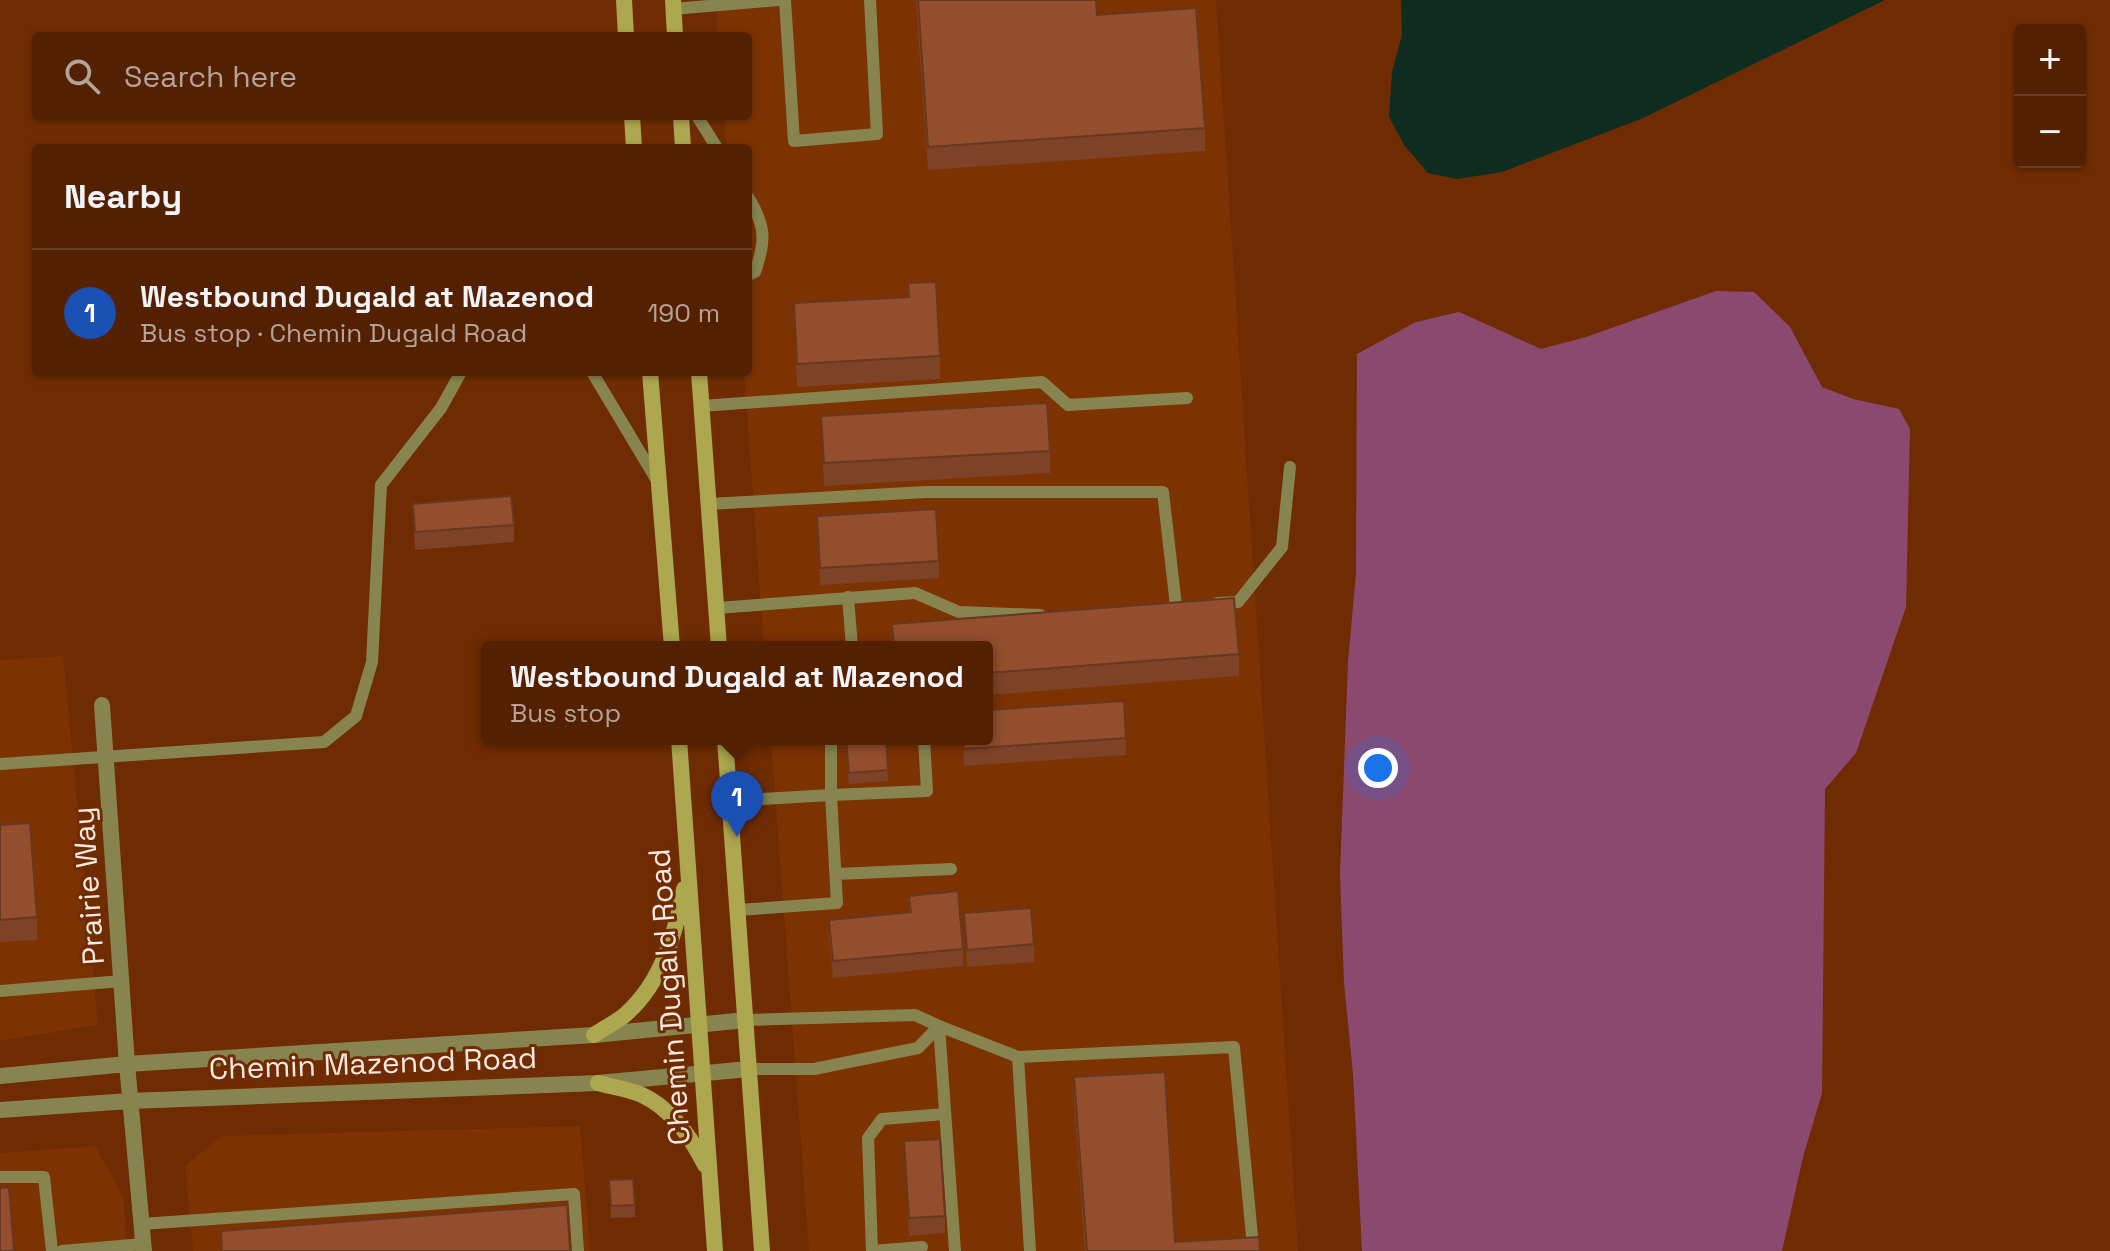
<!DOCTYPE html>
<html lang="en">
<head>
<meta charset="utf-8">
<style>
	:root { --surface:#532102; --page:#5c2e11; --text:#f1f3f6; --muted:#b5a399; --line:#693e24; --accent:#90b9f0 }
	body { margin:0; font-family:"Space Grotesk",sans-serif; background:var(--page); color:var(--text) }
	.controls { position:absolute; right:24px; top:24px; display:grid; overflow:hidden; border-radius:8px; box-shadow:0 2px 6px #0004 }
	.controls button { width:72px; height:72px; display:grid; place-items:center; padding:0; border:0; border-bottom:2px solid var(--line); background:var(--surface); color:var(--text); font:40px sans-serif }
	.you { position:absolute; left:1378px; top:768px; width:28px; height:28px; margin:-20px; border:6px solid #fff; border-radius:50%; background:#1a73e8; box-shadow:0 0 0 12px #1a73e833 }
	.badge { display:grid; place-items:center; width:52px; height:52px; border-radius:50%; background:var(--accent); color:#fff; font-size:26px; font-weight:700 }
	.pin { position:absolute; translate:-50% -66px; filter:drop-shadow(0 2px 4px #0008) }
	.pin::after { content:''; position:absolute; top:42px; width:28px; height:24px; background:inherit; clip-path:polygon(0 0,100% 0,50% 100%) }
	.popup { position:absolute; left:481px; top:641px; width:512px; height:104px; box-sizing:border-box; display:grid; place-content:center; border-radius:8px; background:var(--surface); filter:drop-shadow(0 2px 6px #0005); font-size:26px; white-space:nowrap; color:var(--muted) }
	.popup b { font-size:30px; color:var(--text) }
	.popup::after { content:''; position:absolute; left:50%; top:100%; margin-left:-16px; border:16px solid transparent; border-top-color:var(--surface) }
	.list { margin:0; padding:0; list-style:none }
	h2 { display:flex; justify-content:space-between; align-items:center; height:104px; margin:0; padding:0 32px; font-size:34px }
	h2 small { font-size:26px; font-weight:400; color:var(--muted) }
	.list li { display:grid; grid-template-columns:52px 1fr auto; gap:24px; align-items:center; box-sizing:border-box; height:128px; padding:0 32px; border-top:2px solid var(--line) }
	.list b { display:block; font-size:30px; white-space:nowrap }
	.list p { margin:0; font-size:26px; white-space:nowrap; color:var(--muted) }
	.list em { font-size:26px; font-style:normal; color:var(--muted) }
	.icon { flex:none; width:44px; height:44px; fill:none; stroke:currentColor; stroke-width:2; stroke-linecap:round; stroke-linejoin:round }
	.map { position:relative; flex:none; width:2110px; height:1251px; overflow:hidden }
	.search { position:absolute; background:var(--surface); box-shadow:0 2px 6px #0004; left:32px; top:32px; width:720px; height:88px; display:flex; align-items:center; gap:20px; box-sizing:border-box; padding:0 28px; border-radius:8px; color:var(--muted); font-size:30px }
	.panel { position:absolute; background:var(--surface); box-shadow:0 2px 6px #0004; left:32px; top:144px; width:720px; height:232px; border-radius:8px }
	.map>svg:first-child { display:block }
</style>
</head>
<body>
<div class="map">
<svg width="2110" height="1251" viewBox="0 0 2110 1251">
	<rect width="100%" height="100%" fill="#6f2c02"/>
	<path fill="#7d3202" d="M 716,0 L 1216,0 L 1298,1251 L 809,1251 L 771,739 L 987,739 L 987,647 L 764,647 L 744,372 L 748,372 L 748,148 L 727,148 L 724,116 L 748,116 L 748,36 L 718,36 Z
		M 63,656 L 98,1025 L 0,1041 L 0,660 Z
		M 580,1126 L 590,1251 L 193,1251 L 185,1166 L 222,1136 Z
		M 95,1146 L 123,1196 L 127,1251 L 0,1251 L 0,1153 Z"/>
	<path fill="#8c4970" d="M 1716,291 L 1754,292 L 1790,327 L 1822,387 L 1853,399 L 1899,409 L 1910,429 L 1906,607 L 1856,753 L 1825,789 L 1822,1093 L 1803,1157 L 1782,1251 L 1362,1251 L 1353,1074 L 1344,983 L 1340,875 L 1348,661 L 1356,573 L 1357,354 L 1416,322 L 1459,312 L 1541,349 L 1586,337 Z"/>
	<path fill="#0f2c21" d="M 1401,0 L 1885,0 L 1641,119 L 1502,172 L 1457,179 L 1428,173 L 1404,145 L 1389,117 L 1392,72 L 1402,35 Z"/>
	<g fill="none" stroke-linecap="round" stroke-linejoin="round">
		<path stroke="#87844f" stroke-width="12" d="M 785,0 L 794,141 L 877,134 L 870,0
			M 673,9 L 778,0
			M 697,116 L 717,148
			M 748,197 C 766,226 766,241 755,272 L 748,275
			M 592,372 L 656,479
			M 701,406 L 1042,382 L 1068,405 L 1187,398
			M 709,504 L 926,492 L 1163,492 L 1176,606
			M 848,597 L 852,647
			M 1218,603 L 1238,602 L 1282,547 L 1290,467
			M 717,608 L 915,593 L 959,612 L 1040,615
			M 831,739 L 831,795 L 927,791 L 924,739
			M 0,764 L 324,742 L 356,716 L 372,662 L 381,485 L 441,408 L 461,372
			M 730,801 L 831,795 L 837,903 L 738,910
			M 837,874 L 951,869
			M 0,991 L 122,981
			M 746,1020 L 915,1015 L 939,1026 L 918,1048 L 814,1069 L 749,1069
			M 1018,1057 L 1030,1251
			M 0,1177 L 44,1177 L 52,1251
			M 141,1224 L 574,1194 L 578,1251
			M 62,1251 L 143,1244
			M 872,1251 L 868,1138 L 882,1119 L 945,1114
			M 872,1251 L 922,1247
			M 955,1251 L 939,1026 L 1018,1057 L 1234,1047 L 1252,1236"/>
		<path stroke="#87844f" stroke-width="16" d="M 102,705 L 127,1064 L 144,1251
			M 0,1076 L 127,1064 L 594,1035 L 746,1020
			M 0,1110 L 130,1101 L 598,1083 L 749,1069"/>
		<path stroke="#ada74f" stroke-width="16" d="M 624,0 L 626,36
			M 673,0 L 675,36
			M 632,116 L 634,148
			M 681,116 L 683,148
			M 650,372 L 672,647
			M 699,372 L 719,647
			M 679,739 L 715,1251
			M 725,739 L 762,1251
			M 594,1035 C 604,1028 617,1022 626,1014 C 662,982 675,934 684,889
			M 598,1083 C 612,1087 628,1089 642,1095 C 672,1109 691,1137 705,1165"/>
	</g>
	<path fill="#7e4327" d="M 916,0 L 1096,0 L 1097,15 L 1205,128 L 1205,151 L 928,170 Z
		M 908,283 L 940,356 L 940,379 L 797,387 L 794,303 L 908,297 Z
		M 821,416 L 1050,451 L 1050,473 L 824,486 Z
		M 413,504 L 514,525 L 514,542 L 415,550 Z
		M 817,516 L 939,561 L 939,578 L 820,585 Z
		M 892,624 L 1239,654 L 1239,676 L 987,695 L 987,647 L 892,647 Z
		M 1126,738 L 1126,755 L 964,766 L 963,739 Z
		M 845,739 L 886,739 L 888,781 L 849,784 Z
		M 0,825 L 37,917 L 37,940 L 0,942 Z
		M 909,896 L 963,949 L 963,966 L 833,978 L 829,937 L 829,920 L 909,912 Z
		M 964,913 L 1034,944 L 1034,962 L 967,967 Z
		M 1074,1077 L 1175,1242 L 1260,1251 L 1085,1251 L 1074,1100 Z
		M 904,1141 L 945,1216 L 945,1233 L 909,1236 Z
		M 609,1180 L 635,1205 L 635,1217 L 611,1218 Z"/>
	<path fill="#934e2d" stroke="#673720" stroke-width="2" d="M 918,0 L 1096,0 L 1097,15 L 1196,8 L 1205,128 L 928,147 Z
		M 936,282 L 940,356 L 797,364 L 794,303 L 909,297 L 908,283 Z
		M 1047,403 L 1050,451 L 824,463 L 821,416 Z
		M 511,496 L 514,525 L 415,532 L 413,504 Z
		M 936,509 L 939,561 L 820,568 L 817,516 Z
		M 1234,598 L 1239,654 L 987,673 L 987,647 L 894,647 L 892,624 Z
		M 1124,701 L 1126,738 L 964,749 L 964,739 L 987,739 L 987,710 Z
		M 846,739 L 886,739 L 888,770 L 849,773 Z
		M 30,823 L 37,917 L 0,920 L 0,825 Z
		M 958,891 L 963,949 L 833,961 L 829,920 L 911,912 L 909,896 Z
		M 1031,908 L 1034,944 L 967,950 L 964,913 Z
		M 1165,1072 L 1175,1242 L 1259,1237 L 1260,1251 L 1087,1251 L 1074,1077 Z
		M 940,1139 L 945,1216 L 909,1218 L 904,1141 Z
		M 633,1179 L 635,1205 L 611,1206 L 609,1180 Z
		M 9,1187 L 14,1251 L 0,1251 L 0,1188 Z
		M 567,1205 L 570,1251 L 222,1251 L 221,1231 Z"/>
	<g text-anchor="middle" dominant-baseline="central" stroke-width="6" stroke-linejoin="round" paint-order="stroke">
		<g font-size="30" fill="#fae9e1" stroke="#6f2c02">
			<text transform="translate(88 886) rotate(-94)">Prairie Way</text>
			<text transform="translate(669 997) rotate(-94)">Chemin Dugald Road</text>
			<text transform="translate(373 1063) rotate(-2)">Chemin Mazenod Road</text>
		</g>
	</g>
</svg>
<div class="controls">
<button>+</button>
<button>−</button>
</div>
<div class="you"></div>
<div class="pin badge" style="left:737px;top:837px;background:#1a4fb4">1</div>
<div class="popup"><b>Westbound Dugald at Mazenod</b>Bus stop</div>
<div class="search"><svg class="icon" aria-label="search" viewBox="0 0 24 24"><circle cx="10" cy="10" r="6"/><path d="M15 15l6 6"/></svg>Search here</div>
<section class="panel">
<h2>Nearby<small></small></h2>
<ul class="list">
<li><span class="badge" style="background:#1a4fb4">1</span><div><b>Westbound Dugald at Mazenod</b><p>Bus stop · Chemin Dugald Road</p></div><em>190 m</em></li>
</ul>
</section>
</div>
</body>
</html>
